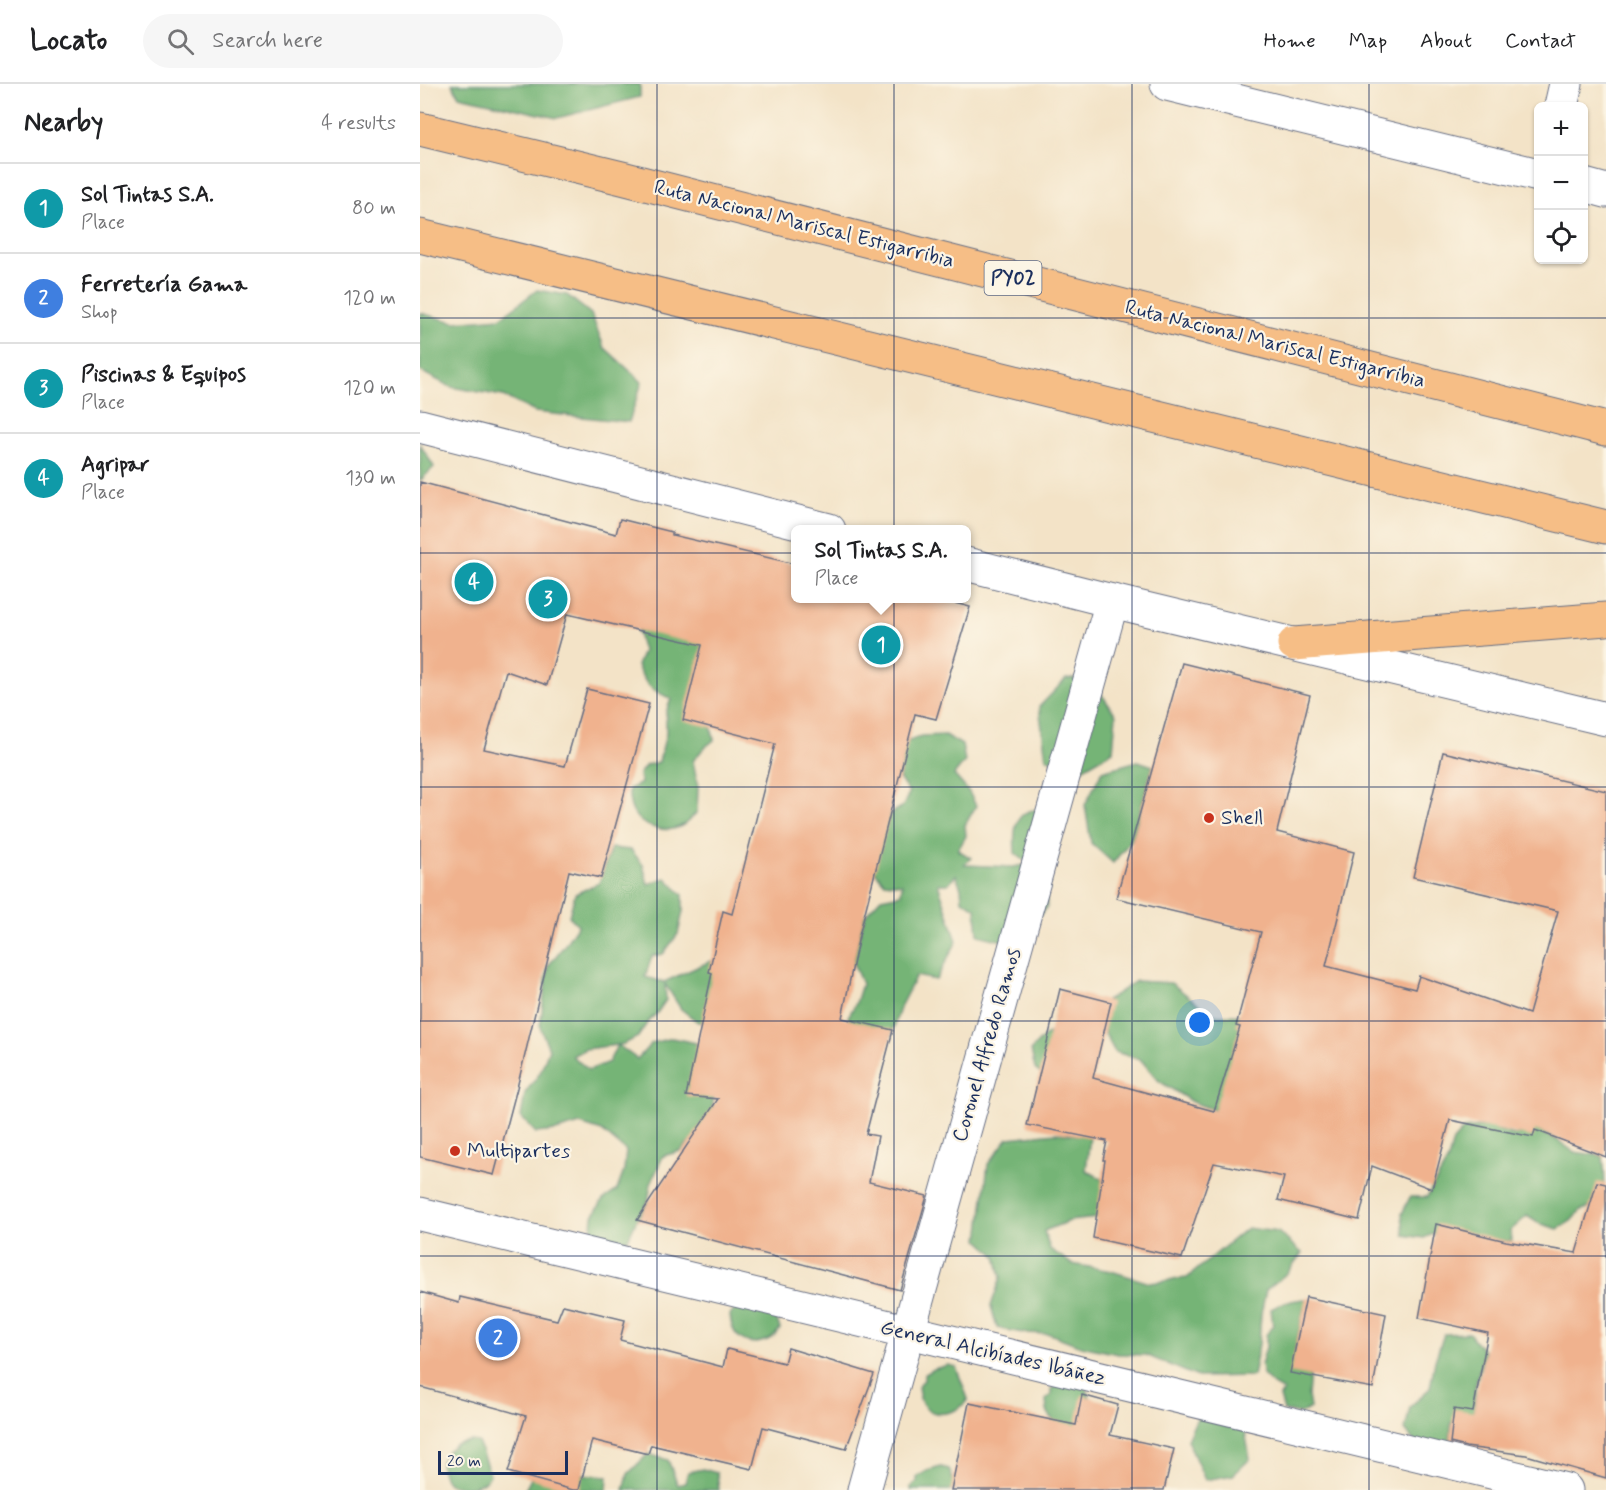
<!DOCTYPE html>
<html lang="en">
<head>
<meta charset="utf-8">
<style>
	:root { --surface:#fff; --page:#f6f6f6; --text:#202124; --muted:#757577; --line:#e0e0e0; --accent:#2563eb }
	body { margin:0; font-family:Mynerve,sans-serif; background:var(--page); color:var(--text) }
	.controls { position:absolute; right:18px; top:18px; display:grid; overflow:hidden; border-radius:9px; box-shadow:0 2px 4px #0004 }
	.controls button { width:54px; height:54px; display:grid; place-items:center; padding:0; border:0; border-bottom:2px solid var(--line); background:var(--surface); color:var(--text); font:30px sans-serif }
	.scale { position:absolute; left:18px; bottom:15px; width:130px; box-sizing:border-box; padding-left:6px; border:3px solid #1b2f5e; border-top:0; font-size:16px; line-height:21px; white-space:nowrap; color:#1b2f5e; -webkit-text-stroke:4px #fcf5e5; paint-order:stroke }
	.you { position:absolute; left:780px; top:939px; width:21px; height:21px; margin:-15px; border:4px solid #fff; border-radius:50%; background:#1a73e8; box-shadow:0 0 0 9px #1a73e833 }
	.badge { display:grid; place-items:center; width:39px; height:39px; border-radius:50%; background:var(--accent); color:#fff; font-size:20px; font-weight:700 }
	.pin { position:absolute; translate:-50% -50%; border:3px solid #fff; box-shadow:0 2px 6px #0006 }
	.popup { position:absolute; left:371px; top:441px; width:180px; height:78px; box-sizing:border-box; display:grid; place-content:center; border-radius:9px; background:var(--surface); filter:drop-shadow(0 2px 4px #0005); font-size:20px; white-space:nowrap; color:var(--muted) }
	.popup b { font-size:22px; color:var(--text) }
	.popup::after { content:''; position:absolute; left:50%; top:100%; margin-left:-12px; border:12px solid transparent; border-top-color:var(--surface) }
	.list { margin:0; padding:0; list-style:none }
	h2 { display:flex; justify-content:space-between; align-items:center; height:78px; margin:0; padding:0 24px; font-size:26px }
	h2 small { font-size:20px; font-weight:400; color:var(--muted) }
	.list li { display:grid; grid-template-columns:39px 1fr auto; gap:18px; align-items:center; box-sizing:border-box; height:90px; padding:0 24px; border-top:2px solid var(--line) }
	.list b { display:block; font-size:22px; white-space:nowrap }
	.list p { margin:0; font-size:20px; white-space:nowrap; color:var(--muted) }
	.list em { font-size:20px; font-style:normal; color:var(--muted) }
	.icon { flex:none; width:33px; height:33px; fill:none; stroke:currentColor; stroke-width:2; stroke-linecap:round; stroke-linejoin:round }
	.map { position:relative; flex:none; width:1186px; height:1406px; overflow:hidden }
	header { display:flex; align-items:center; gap:36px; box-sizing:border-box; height:84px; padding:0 30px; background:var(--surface); border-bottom:2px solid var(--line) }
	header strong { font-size:28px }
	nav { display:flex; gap:33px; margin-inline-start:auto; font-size:21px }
	.search { width:420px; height:54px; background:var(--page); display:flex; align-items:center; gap:15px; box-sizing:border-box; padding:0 21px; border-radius:33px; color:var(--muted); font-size:22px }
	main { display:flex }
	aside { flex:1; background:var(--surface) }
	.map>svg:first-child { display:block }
</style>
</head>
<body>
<header>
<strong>Locato</strong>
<div class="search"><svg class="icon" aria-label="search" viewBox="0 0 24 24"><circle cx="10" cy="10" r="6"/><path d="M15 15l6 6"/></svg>Search here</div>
<nav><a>Home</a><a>Map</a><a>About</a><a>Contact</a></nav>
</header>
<main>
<aside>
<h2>Nearby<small>4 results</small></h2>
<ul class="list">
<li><span class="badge" style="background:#0f9aa8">1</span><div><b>Sol Tintas S.A.</b><p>Place</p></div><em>80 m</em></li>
<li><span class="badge" style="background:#3f7fe0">2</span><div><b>Ferretería Gama</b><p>Shop</p></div><em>120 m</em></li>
<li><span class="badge" style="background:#0f9aa8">3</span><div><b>Piscinas &amp; Equipos</b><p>Place</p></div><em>120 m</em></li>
<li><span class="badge" style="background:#0f9aa8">4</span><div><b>Agripar</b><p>Place</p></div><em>130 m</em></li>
</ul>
</aside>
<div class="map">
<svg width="1186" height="1406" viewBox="0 0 1186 1406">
	<rect width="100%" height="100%" fill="#fcf5e5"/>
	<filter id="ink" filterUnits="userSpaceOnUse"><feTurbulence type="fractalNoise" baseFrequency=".0167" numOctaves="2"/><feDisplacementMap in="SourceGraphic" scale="12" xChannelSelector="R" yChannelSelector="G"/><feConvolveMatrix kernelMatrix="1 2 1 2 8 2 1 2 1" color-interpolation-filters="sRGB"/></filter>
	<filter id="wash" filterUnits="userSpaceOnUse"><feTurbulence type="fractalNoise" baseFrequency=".008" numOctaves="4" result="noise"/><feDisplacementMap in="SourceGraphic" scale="24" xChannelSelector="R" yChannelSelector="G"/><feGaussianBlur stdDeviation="1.35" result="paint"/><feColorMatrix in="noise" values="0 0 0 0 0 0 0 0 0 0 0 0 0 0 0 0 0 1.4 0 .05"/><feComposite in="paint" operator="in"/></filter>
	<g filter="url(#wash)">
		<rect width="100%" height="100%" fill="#f3e3c7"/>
		<path fill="#74b476" stroke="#48726a" stroke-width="1.5" fill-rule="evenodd" d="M 32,0 L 220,0 L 220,13 L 137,34 L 39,12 Z
			M 117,206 L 147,211 L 171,230 L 184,263 L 222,298 L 209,338 L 115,328 L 83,312 L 31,303 L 0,287 L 0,229 L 34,238 L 80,234 Z
			M 0,360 L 14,383 L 0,397 Z
			M 217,546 L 271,548 L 291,571 L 286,619 L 294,656 L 283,665 L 273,677 L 278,703 L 277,728 C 273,732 268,738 263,741 C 248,750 222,745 213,728 C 209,720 209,713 209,705 L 221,699 L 219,690 L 226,681 L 239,678 L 246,650 L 246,628 L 251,615 C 231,605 227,604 217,582 L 223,567 Z
			M 670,594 L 696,631 L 693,667 L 657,688 L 626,674 L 619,623 L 646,595 Z
			M 525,651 L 542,661 L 545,677 L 534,691 L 549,708 L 556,722 L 545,741 L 546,752 L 538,766 L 551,774 L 544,781 L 593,783 L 609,780 L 595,769 C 594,753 592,729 614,726 C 620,725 627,726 634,726 L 625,795 L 627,823 L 595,860 L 558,851 L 556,824 L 542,816 L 541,804 L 536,791 L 528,800 L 518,800 L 537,857 L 516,896 L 496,892 L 481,921 L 470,955 L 435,952 L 428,933 L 436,919 L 442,900 L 433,879 L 444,832 L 461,814 L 481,810 L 482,800 L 464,798 L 446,777 L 469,731 L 483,722 L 489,709 L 479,694 L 487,658 L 501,652 Z
			M 718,677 L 733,682 L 712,755 L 693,779 L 671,759 L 665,721 L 682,687 Z
			M 191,764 L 211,766 L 223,781 L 228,800 L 246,794 L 263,811 L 263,827 L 258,850 L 243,870 L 232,872 L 225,893 L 244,898 L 291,877 L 313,902 L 299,940 L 278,938 L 261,925 L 245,900 L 246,916 L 237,929 L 227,939 L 218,953 L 204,960 L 198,961 L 217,975 L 232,959 L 252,954 L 276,959 L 288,981 L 294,1010 L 291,1035 L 261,1067 L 243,1072 L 231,1099 L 228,1118 L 216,1137 L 208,1155 L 193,1157 L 171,1155 L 173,1132 L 183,1116 L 197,1106 L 204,1087 L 206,1067 L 182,1047 L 160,1040 L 136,1047 L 116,1049 L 101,1033 L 105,1009 L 120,989 L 129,965 L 120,943 L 128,882 L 144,862 L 158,841 L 149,832 L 155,810 L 179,799 ZM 197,961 L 189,978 L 169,986 L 152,972 L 165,965 Z
			M 716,897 L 751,899 L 793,931 L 846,932 L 795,1026 L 772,1018 L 739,997 L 720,975 L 695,968 L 684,948 L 686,917 Z
			M 642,946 L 628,996 L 615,985 L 611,966 L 626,951 Z
			M 1070,1042 C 1091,1051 1093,1055 1114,1044 L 1137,1056 L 1154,1068 L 1183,1072 C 1185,1088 1186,1106 1181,1121 L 1161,1126 L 1151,1137 L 1138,1145 L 1118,1139 L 1107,1132 L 1090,1147 L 1092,1158 L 1022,1146 L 1004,1154 L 984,1151 L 982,1130 L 990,1113 L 1007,1113 L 1028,1076 L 1033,1057 L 1044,1045 Z
			M 636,1049 L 670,1052 L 666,1086 L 682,1095 L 685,1115 L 677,1134 L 649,1137 L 624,1147 L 630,1165 L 652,1180 L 691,1187 L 730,1199 L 767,1194 L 827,1144 L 858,1148 L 882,1169 L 867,1189 L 846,1206 L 841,1230 L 839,1260 L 833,1292 L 778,1293 L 726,1271 L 698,1270 L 661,1262 L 630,1250 L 603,1249 L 577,1244 L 571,1222 L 581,1193 L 576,1172 L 559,1156 L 568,1080 L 588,1054 Z
			M 883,1215 L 905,1219 L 884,1223 L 875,1266 L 890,1288 L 888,1312 L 890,1324 L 880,1330 L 864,1327 L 860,1313 L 864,1307 L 853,1301 L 843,1291 L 841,1281 L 846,1263 L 846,1251 L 853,1242 L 851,1225 L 865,1218 Z
			M 317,1220 L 355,1230 L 360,1245 C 352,1258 331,1264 319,1253 C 312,1247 311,1239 310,1231 L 316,1225 Z
			M 1049,1249 L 1064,1268 L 1055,1304 L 1054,1328 L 1031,1339 L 1030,1361 L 1007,1373 L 985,1346 L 990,1323 L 1010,1304 L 1015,1277 L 1024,1250 Z
			M 528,1281 L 536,1283 L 548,1315 C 540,1328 518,1335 506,1324 C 499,1318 499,1309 498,1302 L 504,1296 L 504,1291 L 514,1285 Z
			M 664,1297 L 676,1330 L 659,1343 L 634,1338 L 627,1327 L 626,1316 L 632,1310 L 632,1305 L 642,1299 Z
			M 777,1334 L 799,1337 L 825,1347 L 830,1375 L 813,1391 L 785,1396 L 767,1356 Z
			M 50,1357 L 58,1358 L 70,1391 C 63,1404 41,1406 28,1399 C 22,1393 21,1384 21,1377 L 26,1371 L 27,1367 L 36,1360 Z
			M 228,1370 L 248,1376 L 258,1401 L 265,1399 L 268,1388 L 283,1385 L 297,1389 L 299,1406 L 204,1406 L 208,1390 Z
			M 521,1383 L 529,1385 L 537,1406 L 491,1406 L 491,1403 L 497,1398 L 497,1393 L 507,1387 Z
			M 115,1387 L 188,1392 L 187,1406 L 105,1406 Z"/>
		<g id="blocks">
			<path fill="#f0b28e" d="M 0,398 L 196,450 L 200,435 L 252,448 L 252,451 L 375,480 L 375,514 L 516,514 L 550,523 L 516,635 L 495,630 L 439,852 L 422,934 L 473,946 L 446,1050 L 458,1052 L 449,1098 L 507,1112 L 480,1206 L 217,1136 L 298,1015 L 266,1012 L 292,889 L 289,888 L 303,827 L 312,830 L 355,660 L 263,636 L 282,561 L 147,530 L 127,601 L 86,587 L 64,665 L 145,682 L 167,605 L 229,620 L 181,794 L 149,787 L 97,1004 L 74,1091 L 0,1073 Z
				M 762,579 L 890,611 L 857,748 L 934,768 L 906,882 L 995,905 L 999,892 L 1109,930 L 1138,827 L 993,793 L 1023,668 L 1186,707 L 1186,1073 L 1115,1046 L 1113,1053 L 1030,1036 L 1012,1105 L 952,1082 L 939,1136 L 858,1116 L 864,1093 L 794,1079 L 762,1174 L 673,1154 L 685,1076 L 683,1076 L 687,1057 L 607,1041 L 640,905 L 691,918 L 673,994 L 794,1027 L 820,943 L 816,942 L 841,848 L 696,814 Z
				M 1177,1098 L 1186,1100 L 1186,1394 L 1106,1371 L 1046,1363 L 1030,1359 L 1034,1325 L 1053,1328 L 1068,1249 L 999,1234 L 1016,1140 L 1086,1157 L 1156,1169 Z
				M 0,1208 L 39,1219 L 40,1213 L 137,1236 L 143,1221 L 205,1236 L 200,1256 L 303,1283 L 307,1265 L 364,1279 L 368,1264 L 454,1290 L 426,1365 L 343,1343 L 332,1385 L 231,1361 L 228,1370 L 172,1356 L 159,1406 L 153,1406 L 88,1388 L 106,1332 L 0,1303 Z
				M 886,1213 L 966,1230 L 953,1304 L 870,1289 Z
				M 662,1311 L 698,1321 L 690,1351 L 754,1365 L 744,1406 L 531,1406 L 549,1319 L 656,1341 Z"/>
		</g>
	</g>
	<g filter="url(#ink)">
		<use href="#blocks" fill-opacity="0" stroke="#676e83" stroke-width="1.5"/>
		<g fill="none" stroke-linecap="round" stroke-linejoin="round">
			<g stroke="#676e83" stroke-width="35">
				<path id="minor" d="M 1141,22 L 1146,0
					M 0,1130 L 1146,1406
					M 444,1406 L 692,517"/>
			</g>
			<g stroke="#676e83" stroke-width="35">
				<path id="tertiary" d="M 747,0 L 1118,91
					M 1164,101 L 1186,107
					M 0,342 L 409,446
					M 546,480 L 692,517 L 1186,635"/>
			</g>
			<g stroke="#676e83" stroke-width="35">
				<path id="trunk" d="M 0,45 L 202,94 L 1186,345
					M 0,152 L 1186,443
					M 874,560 L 1186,535"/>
			</g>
			<use href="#minor" stroke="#fff" stroke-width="33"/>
			<use href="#tertiary" stroke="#fff" stroke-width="33"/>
			<use href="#trunk" stroke="#f6be86" stroke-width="33"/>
		</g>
	</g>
	<path fill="none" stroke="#1b2f5e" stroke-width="1.5" stroke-opacity="0.55" d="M 237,0 L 237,1406M 474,0 L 474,1406M 712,0 L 712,1406M 949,0 L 949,1406M 0,234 L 1186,234M 0,469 L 1186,469M 0,703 L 1186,703M 0,937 L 1186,937M 0,1172 L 1186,1172"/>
	<g fill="#c8321e" stroke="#fcf5e5" stroke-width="2">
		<circle cx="789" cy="734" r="6"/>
		<circle cx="35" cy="1067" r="6"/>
	</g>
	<g text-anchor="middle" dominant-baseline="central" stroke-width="4.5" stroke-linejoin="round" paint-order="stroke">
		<rect fill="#fcf5e5" stroke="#5e6a86" stroke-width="1.5" x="564.5" y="177" width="57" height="34" rx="4.5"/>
		<g font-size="20" font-weight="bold" fill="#1b2f5e">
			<text x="593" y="194">PY02</text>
		</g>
		<g font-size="21" fill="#1b2f5e" stroke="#fcf5e5">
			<text transform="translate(384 140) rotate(14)">Ruta Nacional Mariscal Estigarribia</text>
			<text transform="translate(855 260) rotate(14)">Ruta Nacional Mariscal Estigarribia</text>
			<text transform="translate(567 961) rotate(-74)">Coronel Alfredo Ramos</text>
			<text transform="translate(573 1269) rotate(13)">General Alcibíades Ibáñez</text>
		</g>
		<g font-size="21" fill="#1b2f5e" stroke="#fcf5e5" text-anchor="start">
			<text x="801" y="734">Shell</text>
			<text x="47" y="1067">Multipartes</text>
		</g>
	</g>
</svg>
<div class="controls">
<button>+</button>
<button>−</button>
<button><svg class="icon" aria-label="locate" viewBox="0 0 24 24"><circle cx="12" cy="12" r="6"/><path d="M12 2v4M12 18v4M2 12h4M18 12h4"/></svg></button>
</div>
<div class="scale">20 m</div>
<div class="you"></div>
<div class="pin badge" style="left:461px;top:561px;background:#0f9aa8">1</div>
<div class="popup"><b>Sol Tintas S.A.</b>Place</div>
<div class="pin badge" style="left:78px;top:1254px;background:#3f7fe0">2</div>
<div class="pin badge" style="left:128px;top:515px;background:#0f9aa8">3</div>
<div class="pin badge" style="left:54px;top:498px;background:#0f9aa8">4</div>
</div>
</main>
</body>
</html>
